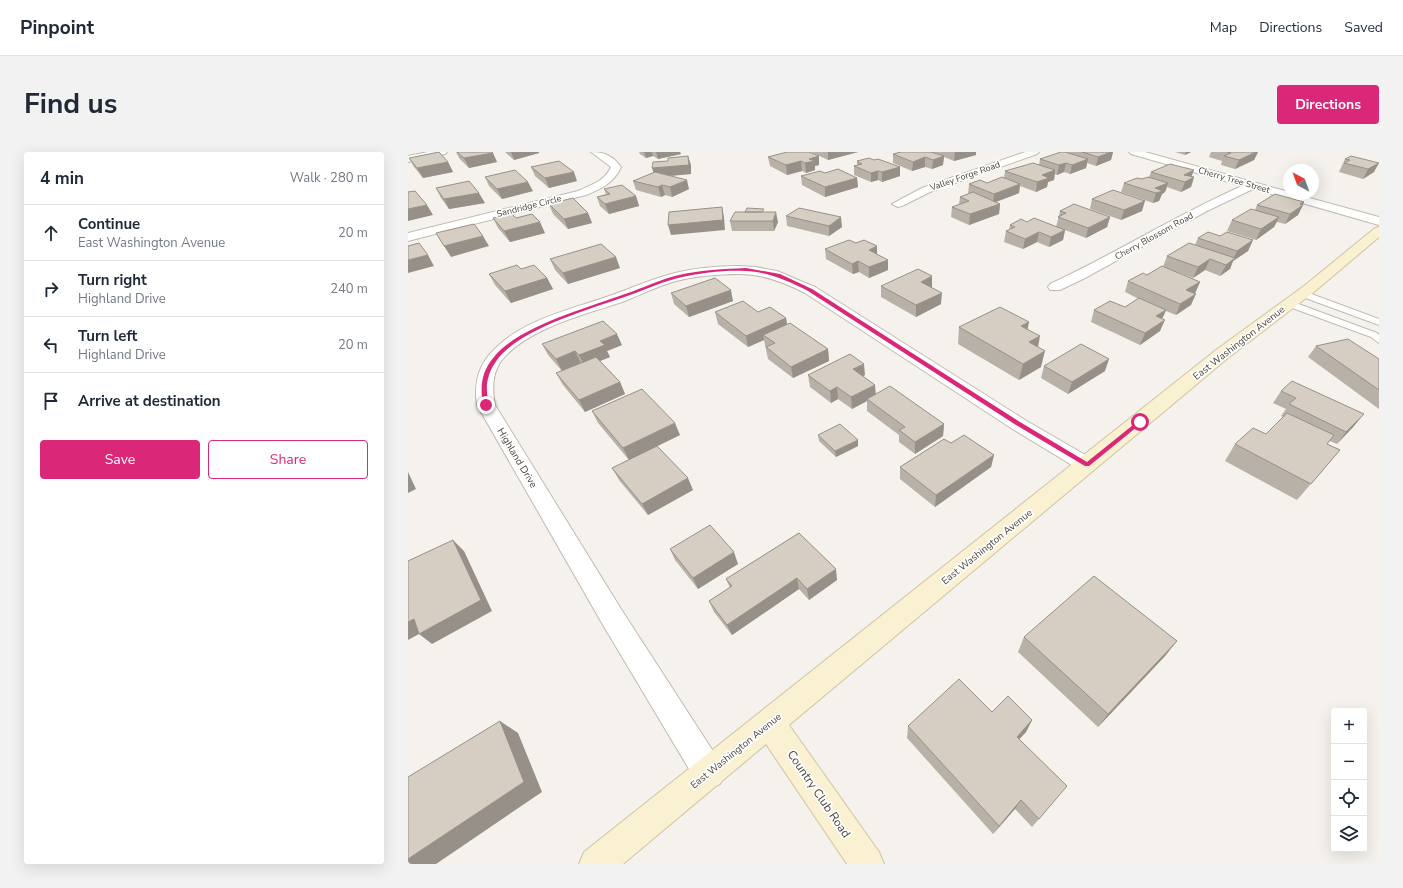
<!DOCTYPE html>
<html lang="en">
<head>
<meta charset="utf-8">
<style>
	:root { --surface:#fff; --page:#f2f2f3; --text:#1f2937; --muted:#747a83; --line:#e0e1e3; --accent:#db2777 }
	body { margin:0; font-family:"Nunito Sans",sans-serif; background:var(--page); color:var(--text) }
	.controls { position:absolute; right:12px; bottom:12px; display:grid; overflow:hidden; border-radius:4px; box-shadow:0 4px 16px #0002 }
	.controls button { width:36px; height:36px; display:grid; place-items:center; padding:0; border:0; border-bottom:1px solid var(--line); background:var(--surface); color:var(--text); font:20px sans-serif }
	.compass { position:absolute; left:875px; top:12px; width:36px; height:36px; border-radius:50%; background:var(--surface); box-shadow:0 4px 16px #0002; rotate:319deg }
	.stop { position:absolute; width:12px; height:12px; margin:-9px; border:3px solid #db2777; border-radius:50%; background:#fff }
	.stop.end { background:#db2777; border-color:#fff; box-shadow:0 1px 4px #0008 }
	.list { margin:0; padding:0; list-style:none }
	h2 { display:flex; justify-content:space-between; align-items:center; height:52px; margin:0; padding:0 16px; font-size:17px }
	h2 small { font-size:13px; font-weight:400; color:var(--muted) }
	.list li { display:grid; grid-template-columns:26px 1fr auto; gap:12px; align-items:center; box-sizing:border-box; height:56px; padding:0 16px; border-top:1px solid var(--line) }
	.list b { display:block; font-size:15px; white-space:nowrap }
	.list p { margin:0; font-size:13px; white-space:nowrap; color:var(--muted) }
	.list em { font-size:13px; font-style:normal; color:var(--muted) }
	.actions { display:flex; gap:8px; padding:12px 16px }
	.actions a { flex:1; padding:9px 0; border:1px solid var(--accent); border-radius:4px; text-align:center; font-size:14px; color:var(--accent) }
	.actions .main { background:var(--accent); color:#fff }
	.icon { flex:none; width:22px; height:22px; fill:none; stroke:currentColor; stroke-width:2; stroke-linecap:round; stroke-linejoin:round }
	.map { position:relative; flex:none; width:971px; height:712px; overflow:hidden; border-radius:4px }
	header { display:flex; align-items:center; gap:24px; box-sizing:border-box; height:56px; padding:0 20px; background:var(--surface); border-bottom:1px solid var(--line) }
	header strong { font-size:19px }
	nav { display:flex; gap:22px; margin-inline-start:auto; font-size:14px }
	.intro { display:flex; align-items:center; justify-content:space-between; box-sizing:border-box; height:96px; padding:0 24px }
	h1 { margin:0; font-size:28px }
	.button { padding:10px 18px; border-radius:4px; background:var(--accent); color:#fff; font-size:14px; font-weight:700 }
	main { display:flex; gap:24px; padding:0 24px }
	aside { flex:1; background:var(--surface); border-radius:4px; box-shadow:0 4px 16px #0002 }
	.map>svg:first-child { display:block }
</style>
</head>
<body>
<header>
<strong>Pinpoint</strong>
<nav><a>Map</a><a>Directions</a><a>Saved</a></nav>
</header>
<div class="intro"><h1>Find us</h1><a class="button">Directions</a></div>
<main>
<aside>
<h2>4 min<small>Walk · 280 m</small></h2>
<ul class="list">
<li><svg class="icon" aria-label="ahead" viewBox="0 0 24 24"><path d="M12 20V5M6 11l6-6 6 6"/></svg><div><b>Continue</b><p>East Washington Avenue</p></div><em>20 m</em></li>
<li><svg class="icon" aria-label="right" viewBox="0 0 24 24"><path d="M7 20v-9h11M14 6l5 5-5 5"/></svg><div><b>Turn right</b><p>Highland Drive</p></div><em>240 m</em></li>
<li><svg class="icon" aria-label="left" viewBox="0 0 24 24"><path d="M17 20v-9H6M10 6l-5 5 5 5"/></svg><div><b>Turn left</b><p>Highland Drive</p></div><em>20 m</em></li>
<li><svg class="icon" aria-label="arrive" viewBox="0 0 24 24"><path d="M6 21V4h12l-3 4 3 4H6"/></svg><div><b>Arrive at destination</b></div></li>
</ul>
<div class="actions"><a class="main">Save</a><a>Share</a></div>
</aside>
<div class="map">
<svg width="971" height="712" viewBox="0 0 971 712">
	<rect width="100%" height="100%" fill="#f5f2ed"/>
	<g fill="none" stroke-linecap="round" stroke-linejoin="round">
		<g stroke="#c0bab0" stroke-width="2">
			<path id="lane" d="M 892,140 L 898,140 L 971,167 L 971,173 L 892,144 Z
				M 879,150 L 885,150 L 969,181 L 971,183 L 971,191 L 963,185 L 879,154 Z"/>
		</g>
		<g stroke="#c0bab0" stroke-width="2">
			<path id="street" d="M 20,0 L 39,0 L 37,2 L 0,10 L 0,4 Z
				M 183,0 C 197,0 205,4 213,15 C 206,31 193,37 178,43 L 0,89 L 0,81 L 170,39 C 183,33 197,29 203,15 Z
				M 617,0 L 631,0 L 629,2 L 522,40 L 494,54 L 490,55 L 484,52 L 514,36 Z
				M 721,0 L 737,0 L 881,40 L 881,42 L 887,42 L 971,65 L 971,73 L 845,37 L 799,59 L 677,126 L 652,138 L 642,138 L 640,135 L 642,132 C 707,102 768,63 834,34 L 723,2 Z
				M 331,114 L 347,115 L 369,119 L 407,135 L 617,268 L 686,308 L 689,313 L 686,318 L 679,320 L 672,318 L 603,276 L 397,141 C 376,130 355,122 331,122 C 310,122 288,124 268,129 C 250,134 234,142 217,149 C 179,162 119,176 93,209 C 84,222 84,238 87,253 L 213,457 L 312,610 L 317,621 L 312,632 L 301,637 L 290,632 L 195,473 L 69,253 C 66,234 69,217 82,202 C 112,167 166,157 207,142 C 227,135 246,126 267,121 C 288,116 309,114 331,114 Z"/>
		</g>
		<g stroke="#d0c4a1" stroke-width="2">
			<path id="secondary" d="M 971,75 L 971,85 L 906,140 L 820,206 L 381,573 L 471,700 L 476,712 L 439,712 L 358,592 L 215,712 L 171,712 L 176,700 L 808,198 L 896,134 L 967,76 Z"/>
		</g>
		<use href="#lane" fill="#fff" fill-rule="evenodd"/>
		<use href="#street" fill="#fff" fill-rule="evenodd"/>
		<use href="#secondary" fill="#faf0d2" fill-rule="evenodd"/>
	</g>
	<path fill="#b8b1a8" d="M 48,0 L 84,0 L 89,10 L 61,16 L 51,6 Z
		M 97,0 L 131,0 L 131,1 L 106,8 Z
		M 231,0 L 272,0 L 273,2 L 250,7 L 245,4 L 238,6 L 232,2 Z
		M 403,0 L 450,0 L 420,8 Z
		M 524,0 L 568,0 L 568,3 L 546,9 L 536,5 L 535,13 L 524,17 L 517,15 L 504,19 L 485,11 L 485,2 Z
		M 660,0 L 705,0 L 703,8 L 688,14 L 679,11 L 678,16 L 662,22 L 656,20 L 649,23 L 647,22 L 646,28 L 640,30 L 639,35 L 628,40 L 612,34 L 611,41 L 588,50 L 592,52 L 591,62 L 561,73 L 543,65 L 544,55 L 551,52 L 552,45 L 560,42 L 561,32 L 579,31 L 596,26 L 597,19 L 631,13 L 632,7 L 660,1 Z
		M 767,0 L 783,0 L 777,3 Z
		M 803,0 L 850,0 L 846,8 L 827,17 L 813,13 L 814,9 L 801,5 Z
		M 411,4 L 411,13 L 407,14 L 407,18 L 398,21 L 394,19 L 379,23 L 362,14 L 360,5 Z
		M 943,4 L 966,20 L 955,27 L 931,20 L 937,7 Z
		M 1,6 L 40,10 L 45,20 L 15,26 L 6,15 Z
		M 466,8 L 492,15 L 492,24 L 474,30 L 470,28 L 463,30 L 446,23 L 446,14 L 449,13 L 449,9 Z
		M 283,13 L 283,22 L 263,24 L 281,37 L 264,45 L 257,43 L 253,45 L 228,38 L 225,29 L 246,21 Z
		M 123,15 L 169,29 L 141,36 L 127,24 Z
		M 743,20 L 783,25 L 786,25 L 783,35 L 773,40 L 759,35 L 757,40 L 754,42 L 751,49 L 745,51 L 713,40 L 716,31 L 734,27 L 741,25 Z
		M 417,21 L 449,26 L 450,35 L 417,45 L 394,33 L 393,24 Z
		M 77,25 L 125,39 L 94,47 L 81,34 Z
		M 28,36 L 77,51 L 41,57 L 33,46 Z
		M 196,37 L 228,44 L 231,54 L 201,62 L 192,54 L 189,45 L 198,42 Z
		M 684,47 L 734,59 L 713,68 L 682,57 Z
		M 896,50 L 890,63 L 877,72 L 869,70 L 866,75 L 848,88 L 819,79 L 824,68 L 847,58 L 849,53 Z
		M 141,52 L 180,61 L 184,71 L 160,77 L 145,62 Z
		M 652,59 L 702,65 L 699,75 L 678,86 L 657,78 L 655,88 L 641,95 L 629,90 L 615,97 L 596,90 L 598,79 L 601,78 L 602,73 L 619,70 L 648,75 Z
		M 337,60 L 356,60 L 370,70 L 366,79 L 324,79 L 322,69 Z
		M 378,64 L 434,75 L 421,84 L 379,74 Z
		M 85,66 L 137,81 L 102,90 L 90,76 Z
		M 812,84 L 845,88 L 840,99 L 825,109 L 822,117 L 812,124 L 797,118 L 785,126 L 766,119 L 792,130 L 787,141 L 786,141 L 783,153 L 768,163 L 758,159 L 754,167 L 752,179 L 732,193 L 683,170 L 686,158 L 717,155 L 731,147 L 717,140 L 720,129 L 739,123 L 755,115 L 759,104 L 787,93 L 790,86 Z
		M 417,97 L 469,102 L 480,118 L 461,126 L 451,120 L 445,122 L 418,107 Z
		M 142,107 L 212,116 L 160,132 L 147,118 Z
		M 113,117 L 139,126 L 145,137 L 103,151 L 87,133 L 81,122 Z
		M 473,134 L 524,136 L 533,152 L 508,165 L 473,145 Z
		M 263,141 L 325,149 L 281,165 L 266,152 Z
		M 307,160 L 350,160 L 378,166 L 379,173 L 420,197 L 421,209 L 385,226 L 360,207 L 356,188 L 340,195 L 310,172 Z
		M 551,175 L 619,177 L 633,215 L 611,228 L 550,192 Z
		M 134,192 L 214,193 L 199,199 L 202,205 L 192,209 L 212,230 L 217,242 L 177,260 L 155,233 L 148,221 L 154,219 L 140,203 Z
		M 908,194 L 971,207 L 971,257 L 900,205 Z
		M 636,214 L 697,219 L 660,242 L 633,226 Z
		M 400,223 L 457,223 L 455,224 L 468,242 L 536,272 L 535,284 L 507,302 L 491,290 L 491,283 L 459,259 L 459,249 L 444,257 L 430,247 L 423,251 L 402,235 Z
		M 873,239 L 946,274 L 929,292 L 922,289 L 919,292 L 932,298 L 889,348 L 817,309 L 827,292 L 858,282 L 875,265 L 873,264 L 878,257 L 865,251 Z
		M 184,259 L 272,283 L 249,294 L 285,338 L 240,363 L 211,328 L 204,316 L 221,308 L 190,271 Z
		M 410,283 L 450,294 L 428,305 L 411,289 Z
		M 543,291 L 586,303 L 583,315 L 527,355 L 492,327 L 492,315 Z
		M 391,381 L 429,428 L 401,448 L 391,437 L 324,483 L 306,460 L 301,449 L 322,436 L 318,427 Z
		M 262,397 L 330,412 L 290,437 L 267,408 Z
		M 616,485 L 758,503 L 690,575 L 610,500 Z
		M 584,560 L 624,568 L 618,580 L 611,587 L 631,667 L 624,675 L 607,657 L 585,682 L 499,586 L 500,574 Z"/>
	<path fill="#969088" d="M 103,0 L 131,0 L 131,1 L 106,8 Z
		M 236,0 L 244,0 L 245,4 L 238,6 Z
		M 248,0 L 272,0 L 273,2 L 250,7 Z
		M 420,0 L 450,0 L 420,8 Z
		M 547,0 L 568,0 L 568,3 L 546,9 Z
		M 700,0 L 705,0 L 703,8 L 688,14 L 690,5 Z
		M 778,0 L 783,0 L 777,3 Z
		M 848,0 L 850,0 L 846,8 L 827,17 L 831,8 Z
		M 85,1 L 89,10 L 61,16 L 56,6 Z
		M 280,4 L 283,13 L 283,22 L 247,25 L 244,16 Z
		M 411,4 L 411,13 L 407,14 L 407,18 L 398,21 L 397,11 L 401,7 Z
		M 536,4 L 535,13 L 524,17 L 525,8 Z
		M 517,5 L 517,15 L 504,19 L 505,10 Z
		M 680,7 L 678,16 L 662,22 L 664,13 Z
		M 393,9 L 394,19 L 379,23 L 378,13 Z
		M 40,10 L 45,20 L 15,26 L 9,16 Z
		M 658,11 L 656,20 L 649,23 L 651,13 Z
		M 971,11 L 966,20 L 955,27 L 960,17 Z
		M 492,15 L 492,24 L 474,30 L 474,20 Z
		M 647,18 L 646,28 L 640,30 L 639,35 L 628,40 L 629,30 L 634,23 Z
		M 786,18 L 782,28 L 786,25 L 783,35 L 773,40 L 777,30 L 776,23 Z
		M 470,19 L 470,28 L 463,30 L 463,21 Z
		M 166,20 L 169,29 L 141,36 L 137,26 Z
		M 449,26 L 450,35 L 417,45 L 417,35 Z
		M 279,28 L 281,37 L 264,45 L 262,35 Z
		M 120,30 L 125,39 L 94,47 L 89,37 Z
		M 760,31 L 757,40 L 754,42 L 751,49 L 745,51 L 748,41 L 747,36 Z
		M 612,32 L 611,41 L 585,51 L 586,42 Z
		M 254,33 L 257,43 L 253,45 L 250,35 Z
		M 71,41 L 77,51 L 41,57 L 36,47 Z
		M 228,44 L 231,54 L 201,62 L 197,52 Z
		M 737,49 L 734,59 L 713,68 L 716,58 Z
		M 896,50 L 894,54 L 895,53 L 890,63 L 877,72 L 882,62 L 892,52 Z
		M 592,52 L 591,62 L 561,73 L 562,62 Z
		M 19,53 L 25,63 L 0,69 L 0,57 Z
		M 314,55 L 316,65 L 317,78 L 263,83 L 260,73 Z
		M 368,60 L 370,70 L 366,79 L 365,69 Z
		M 180,61 L 184,71 L 160,77 L 156,67 Z
		M 433,65 L 434,75 L 421,84 L 421,74 Z
		M 702,65 L 699,75 L 678,86 L 680,76 Z
		M 871,65 L 866,75 L 848,88 L 853,77 Z
		M 132,70 L 137,81 L 102,90 L 96,79 Z
		M 657,78 L 655,88 L 641,95 L 643,85 Z
		M 631,80 L 629,90 L 615,97 L 617,87 Z
		M 75,84 L 81,94 L 43,105 L 36,94 Z
		M 845,88 L 840,99 L 825,109 L 822,117 L 812,124 L 818,113 L 825,107 L 829,99 Z
		M 469,94 L 469,105 L 461,98 Z
		M 20,103 L 26,114 L 0,121 L 0,108 Z
		M 208,105 L 212,116 L 160,132 L 155,121 Z
		M 802,107 L 797,118 L 785,126 L 790,115 Z
		M 480,108 L 480,118 L 461,126 L 461,115 Z
		M 450,109 L 451,120 L 445,122 L 444,112 Z
		M 524,124 L 524,136 L 513,130 Z
		M 139,126 L 145,137 L 103,151 L 97,139 Z
		M 792,130 L 787,141 L 774,149 L 778,138 Z
		M 323,138 L 325,149 L 281,165 L 278,154 Z
		M 534,141 L 533,152 L 508,165 L 508,153 Z
		M 788,142 L 783,153 L 768,163 L 772,152 Z
		M 758,158 L 753,169 L 748,164 Z
		M 378,166 L 380,178 L 355,183 L 356,188 L 340,195 L 338,184 Z
		M 757,168 L 752,179 L 732,193 L 737,181 Z
		M 621,170 L 618,186 L 613,174 Z
		M 209,182 L 214,193 L 199,199 L 202,205 L 177,215 L 171,203 L 192,189 Z
		M 632,184 L 629,201 L 621,190 Z
		M 420,197 L 421,209 L 385,226 L 383,215 Z
		M 167,199 L 173,211 L 154,219 L 148,207 Z
		M 637,199 L 633,215 L 611,228 L 615,212 Z
		M 701,207 L 697,219 L 660,242 L 664,230 Z
		M 456,212 L 457,223 L 446,229 L 445,217 Z
		M 212,230 L 217,242 L 177,260 L 171,248 Z
		M 467,233 L 468,245 L 459,247 L 459,249 L 444,257 L 443,245 Z
		M 429,235 L 430,247 L 423,251 L 422,239 Z
		M 956,262 L 946,274 L 929,292 L 938,280 Z
		M 267,271 L 272,283 L 221,308 L 215,296 Z
		M 536,272 L 535,284 L 507,302 L 507,290 Z
		M 450,288 L 450,294 L 428,305 L 427,299 Z
		M 586,303 L 583,315 L 527,355 L 528,343 Z
		M 0,320 L 8,337 L 0,341 Z
		M 280,326 L 285,338 L 240,363 L 234,352 Z
		M 45,388 L 56,399 L 84,459 L 24,492 L 11,482 L 0,488 L 0,470 Z
		M 326,400 L 330,412 L 290,437 L 285,426 Z
		M 428,417 L 429,428 L 401,448 L 399,437 Z
		M 389,426 L 391,437 L 324,483 L 319,473 Z
		M 769,489 L 758,503 L 690,575 L 700,562 Z
		M 624,568 L 618,580 L 603,596 L 609,585 Z
		M 92,569 L 110,581 L 134,640 L 28,712 L 0,712 L 0,707 Z
		M 613,648 L 607,657 L 585,682 L 591,674 Z"/>
	<path fill="#d6cec3" stroke="#969088" d="M 31,0 L 40,10 L 9,16 L 1,6 Z
		M 49,0 L 84,0 L 85,1 L 56,6 Z
		M 379,0 L 401,0 L 411,4 L 401,7 L 407,9 L 397,11 L 393,9 L 378,13 L 360,5 Z
		M 493,0 L 523,0 L 536,4 L 525,8 L 517,5 L 505,10 L 485,2 Z
		M 653,0 L 657,0 L 680,7 L 664,13 L 658,11 L 651,13 L 632,7 Z
		M 674,0 L 703,0 L 690,5 Z
		M 819,0 L 848,0 L 831,8 L 816,4 L 823,1 Z
		M 280,4 L 281,13 L 244,16 L 245,10 L 260,9 L 260,6 Z
		M 943,4 L 971,11 L 960,17 L 936,11 L 942,8 L 937,7 Z
		M 461,6 L 466,8 L 470,7 L 492,15 L 474,20 L 470,19 L 463,21 L 446,14 L 454,12 L 449,9 Z
		M 151,9 L 166,20 L 137,26 L 123,15 Z
		M 625,11 L 647,18 L 634,23 L 641,26 L 629,30 L 597,19 Z
		M 762,12 L 786,18 L 776,23 L 786,25 L 777,30 L 743,20 Z
		M 430,17 L 449,26 L 417,35 L 393,24 L 412,19 L 417,21 Z
		M 107,18 L 120,30 L 89,37 L 77,25 Z
		M 247,20 L 279,28 L 262,35 L 254,33 L 250,35 L 225,29 Z
		M 594,25 L 612,32 L 586,42 L 561,32 L 572,28 L 579,31 Z
		M 740,25 L 760,31 L 747,36 L 755,39 L 748,41 L 716,31 L 729,26 L 734,27 Z
		M 61,29 L 71,41 L 36,47 L 28,36 Z
		M 214,33 L 228,44 L 197,52 L 189,45 L 202,42 L 196,37 Z
		M 705,38 L 737,49 L 716,58 L 684,47 Z
		M 7,39 L 19,53 L 0,57 L 0,40 Z
		M 565,40 L 592,52 L 562,62 L 544,55 L 561,49 L 552,45 Z
		M 867,42 L 896,50 L 892,52 L 895,53 L 882,62 L 849,53 Z
		M 165,46 L 180,61 L 156,67 L 141,52 Z
		M 666,52 L 702,65 L 680,76 L 650,65 L 658,61 L 652,59 Z
		M 314,55 L 315,68 L 260,73 L 261,60 Z
		M 339,56 L 356,57 L 354,60 L 337,60 Z
		M 391,56 L 433,65 L 421,74 L 378,64 Z
		M 843,57 L 871,65 L 853,77 L 824,68 Z
		M 327,60 L 368,60 L 365,69 L 322,69 Z
		M 104,62 L 108,66 L 124,62 L 132,70 L 96,79 L 85,66 Z
		M 626,66 L 657,78 L 643,85 L 631,80 L 617,87 L 598,79 L 607,75 L 602,73 L 613,67 L 619,70 Z
		M 66,72 L 75,84 L 36,94 L 28,81 Z
		M 800,80 L 812,84 L 819,80 L 845,88 L 829,99 L 790,86 Z
		M 441,88 L 448,91 L 456,88 L 469,94 L 461,98 L 480,108 L 461,115 L 450,109 L 444,112 L 417,97 Z
		M 11,91 L 20,103 L 0,108 L 0,94 Z
		M 781,91 L 827,106 L 818,113 L 802,107 L 790,115 L 759,104 Z
		M 193,92 L 208,105 L 155,121 L 142,107 Z
		M 109,113 L 113,117 L 126,113 L 139,126 L 97,139 L 81,122 Z
		M 754,114 L 792,130 L 778,138 L 788,142 L 772,152 L 720,129 L 735,121 L 739,123 Z
		M 510,117 L 524,124 L 513,130 L 534,141 L 508,153 L 473,134 Z
		M 307,126 L 323,138 L 278,154 L 263,141 Z
		M 731,146 L 758,158 L 748,164 L 757,168 L 737,181 L 686,158 L 702,149 L 717,155 Z
		M 335,149 L 350,160 L 362,155 L 378,166 L 338,184 L 307,160 Z
		M 592,155 L 621,170 L 613,174 L 632,184 L 621,190 L 637,199 L 615,212 L 551,175 Z
		M 195,169 L 209,182 L 192,189 L 197,193 L 171,203 L 167,199 L 148,207 L 134,192 Z
		M 382,171 L 420,197 L 383,215 L 358,195 L 367,191 L 355,183 Z
		M 940,187 L 971,207 L 971,238 L 908,194 Z
		M 673,192 L 701,207 L 664,230 L 636,214 Z
		M 442,202 L 456,212 L 445,217 L 467,233 L 443,245 L 429,235 L 422,239 L 400,223 Z
		M 188,205 L 212,230 L 171,248 L 148,221 Z
		M 884,229 L 956,262 L 938,280 L 881,252 L 888,246 L 873,239 Z
		M 482,234 L 536,272 L 507,290 L 491,278 L 497,275 L 459,247 Z
		M 234,237 L 267,271 L 215,296 L 184,259 Z
		M 879,261 L 926,283 L 919,292 L 932,298 L 903,332 L 827,292 L 845,276 L 858,282 Z
		M 432,272 L 450,288 L 427,299 L 410,283 Z
		M 556,283 L 586,303 L 528,343 L 492,315 L 536,287 L 543,291 Z
		M 249,294 L 280,326 L 234,352 L 204,316 Z
		M 302,373 L 326,400 L 285,426 L 262,397 Z
		M 391,381 L 428,417 L 399,437 L 389,426 L 319,473 L 301,449 L 324,434 L 318,427 Z
		M 45,388 L 73,448 L 11,482 L 6,467 L 0,470 L 0,409 Z
		M 686,424 L 769,489 L 700,562 L 616,485 Z
		M 551,527 L 584,560 L 600,544 L 624,568 L 609,585 L 659,634 L 631,667 L 613,648 L 591,674 L 500,574 Z
		M 92,569 L 116,630 L 0,707 L 0,625 Z"/>
	<path fill="#db2777" d="M 338,116 L 372,122 L 404,137 L 612,270 L 679,310 L 730,269 L 735,270 L 681,314 L 677,314 L 608,273 L 400,139 C 380,129 361,120 337,119 C 316,118 294,121 274,125 C 256,129 239,137 222,143 C 186,156 112,176 89,208 C 78,223 77,236 81,253 L 78,255 L 75,253 C 72,235 73,220 86,205 C 111,174 179,156 217,142 C 235,136 253,127 271,123 C 293,118 316,117 338,116 Z"/>
	<g text-anchor="middle" dominant-baseline="central" stroke-width="3.5" stroke-linejoin="round" paint-order="stroke">
		<g font-size="9" fill="#49433b" stroke="#fff">
			<text transform="translate(557 24) rotate(-19)">Valley Forge Road</text>
			<text transform="translate(826 28) rotate(16)">Cherry Tree Street</text>
			<text transform="translate(121 54) rotate(-14)">Sandridge Circle</text>
			<text transform="translate(746 84) rotate(-29)">Cherry Blossom Road</text>
		</g>
		<g font-size="10" fill="#49433b" stroke="#fff">
			<text transform="translate(831 191) rotate(-38)">East Washington Avenue</text>
			<text transform="translate(109 306) rotate(59)">Highland Drive</text>
			<text transform="translate(579 395) rotate(-39)">East Washington Avenue</text>
			<text transform="translate(328 599) rotate(-39)">East Washington Avenue</text>
		</g>
		<g font-size="12" fill="#49433b" stroke="#fff">
			<text transform="translate(411 642) rotate(56)">Country Club Road</text>
		</g>
	</g>
</svg>
<div class="controls">
<button>+</button>
<button>−</button>
<button><svg class="icon" aria-label="locate" viewBox="0 0 24 24"><circle cx="12" cy="12" r="6"/><path d="M12 2v4M12 18v4M2 12h4M18 12h4"/></svg></button>
<button><svg class="icon" aria-label="layers" viewBox="0 0 24 24"><path d="M12 4l9 5-9 5-9-5zM3 14l9 5 9-5"/></svg></button>
</div>
<svg class="compass" viewBox="-18 -18 36 36"><path d="M0-13l5 13h-10z" fill="#e53935"/><path d="M0 13l5-13h-10z" fill="#747a83"/></svg>
<div class="stop" style="left:732px;top:270px"></div>
<div class="stop end" style="left:78px;top:253px"></div>
</div>
</main>
</body>
</html>
